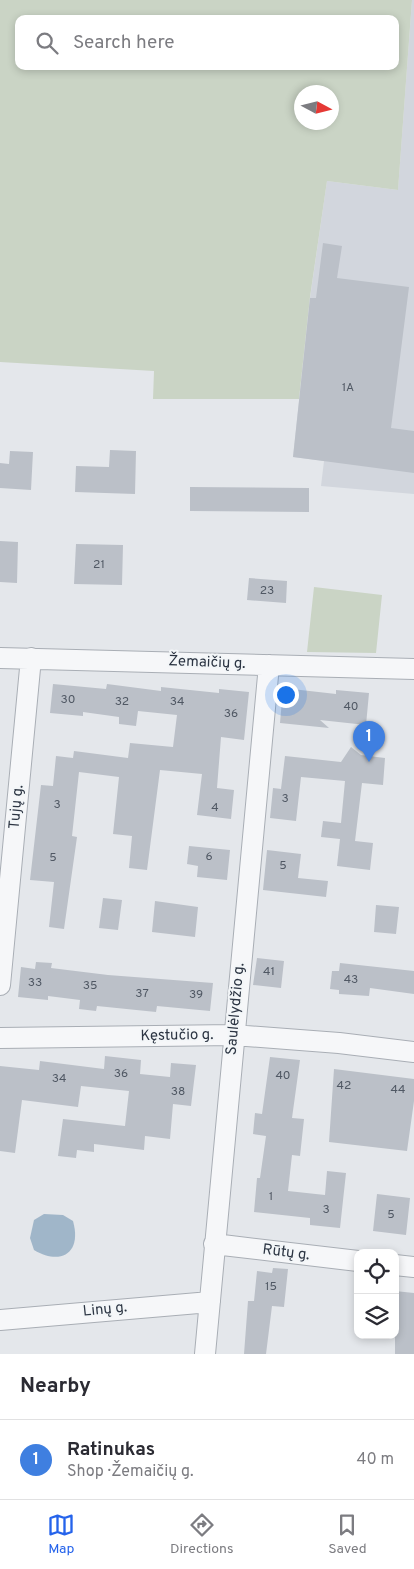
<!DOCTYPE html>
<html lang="en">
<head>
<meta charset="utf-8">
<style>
	:root { --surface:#fff; --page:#f7f7f7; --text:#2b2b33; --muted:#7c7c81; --line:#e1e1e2; --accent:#2563eb }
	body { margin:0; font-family:Overpass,sans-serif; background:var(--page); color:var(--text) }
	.controls { position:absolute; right:15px; bottom:15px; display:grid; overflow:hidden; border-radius:10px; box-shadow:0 2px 8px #0003 }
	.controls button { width:45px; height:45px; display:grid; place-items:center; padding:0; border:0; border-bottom:1px solid var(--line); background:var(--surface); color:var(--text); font:25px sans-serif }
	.compass { position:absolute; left:294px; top:85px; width:45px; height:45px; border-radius:50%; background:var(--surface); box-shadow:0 2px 8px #0003; rotate:97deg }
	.you { position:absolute; left:285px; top:694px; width:18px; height:18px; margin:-12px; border:4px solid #fff; border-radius:50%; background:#1a73e8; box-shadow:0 0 0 8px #1a73e833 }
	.badge { display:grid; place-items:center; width:32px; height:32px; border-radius:50%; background:var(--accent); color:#fff; font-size:16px; font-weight:700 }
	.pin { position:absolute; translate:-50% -41px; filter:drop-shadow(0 1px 2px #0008) }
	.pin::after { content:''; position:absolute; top:26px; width:18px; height:15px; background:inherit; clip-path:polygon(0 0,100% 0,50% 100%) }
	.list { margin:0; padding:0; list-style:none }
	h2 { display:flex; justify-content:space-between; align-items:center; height:65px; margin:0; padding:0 20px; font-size:21px }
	h2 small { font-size:16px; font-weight:400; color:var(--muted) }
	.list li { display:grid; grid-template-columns:32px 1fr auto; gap:15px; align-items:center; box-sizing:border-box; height:80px; padding:0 20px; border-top:1px solid var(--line) }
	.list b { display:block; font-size:19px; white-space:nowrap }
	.list p { margin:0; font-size:16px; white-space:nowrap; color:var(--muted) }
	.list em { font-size:16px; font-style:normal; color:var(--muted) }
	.icon { flex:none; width:28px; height:28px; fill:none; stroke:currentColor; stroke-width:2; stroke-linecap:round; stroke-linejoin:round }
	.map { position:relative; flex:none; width:414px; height:1354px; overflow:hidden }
	.search { position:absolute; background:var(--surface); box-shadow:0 2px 8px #0003; left:15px; right:15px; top:15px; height:55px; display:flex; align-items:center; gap:12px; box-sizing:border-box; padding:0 18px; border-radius:10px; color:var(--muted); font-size:19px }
	.sheet { height:145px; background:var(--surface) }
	nav { display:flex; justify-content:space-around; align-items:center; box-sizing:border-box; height:70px; border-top:1px solid var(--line); background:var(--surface); font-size:14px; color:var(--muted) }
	nav a { display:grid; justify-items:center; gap:2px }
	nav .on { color:var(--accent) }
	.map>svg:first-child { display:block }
</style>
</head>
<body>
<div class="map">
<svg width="414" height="1354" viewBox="0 0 414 1354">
	<rect width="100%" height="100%" fill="#e4e7eb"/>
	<path fill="#d2d6dd" d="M 412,0 L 414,0 L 414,494 L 321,486 L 324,461 L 293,457 L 310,298 L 327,181 L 398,190 Z"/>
	<path fill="#cad4c5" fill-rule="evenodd" d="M 0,0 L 412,0 L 398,190 L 327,181 L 310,297 L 299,399 L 153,399 L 154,371 L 0,362 ZM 19,19 L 395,19 L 395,66 L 19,66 ZM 302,92 L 332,92 L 332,122 L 302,122 Z
		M 314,587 L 382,595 L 376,653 L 307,652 Z"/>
	<path fill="#a0b6c9" d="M 44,1214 L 63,1215 L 73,1221 C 82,1253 61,1266 34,1250 L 30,1238 L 34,1220 Z"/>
	<path fill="#bbc0c8" d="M 323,243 L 342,246 L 337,278 L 409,287 L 391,428 L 414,431 L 414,473 L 293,457 L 310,298 L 316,298 Z
		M 110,450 L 136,451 L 135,494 L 75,492 L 76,466 L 109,467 Z
		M 10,451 L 33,452 L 31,490 L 0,488 L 0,463 L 9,464 Z
		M 190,487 L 309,488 L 309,512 L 190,511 Z
		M 0,541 L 18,542 L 17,583 L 0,582 Z
		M 76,544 L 123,545 L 122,585 L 74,584 Z
		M 249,578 L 287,581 L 286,603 L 247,600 Z
		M 53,684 L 106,689 L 107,684 L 161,691 L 161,687 L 219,693 L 219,689 L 249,692 L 244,740 L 221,737 L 217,788 L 234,790 L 231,819 L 197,815 L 202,774 L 160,770 L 147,870 L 129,868 L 132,836 L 113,834 L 119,777 L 79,772 L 72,836 L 77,837 L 64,929 L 49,927 L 54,882 L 30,880 L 41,785 L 53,786 L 56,756 L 73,758 L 74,751 L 128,758 L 130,743 L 173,747 L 177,715 L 138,711 L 136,726 L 119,724 L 119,717 L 83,712 L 83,716 L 50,713 Z
		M 283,688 L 336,694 L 336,690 L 369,693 L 366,725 L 320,720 L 329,728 L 280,723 Z
		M 351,747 L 361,755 L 385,758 L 383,785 L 362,783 L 355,841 L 373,843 L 370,870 L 337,866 L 340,839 L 321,837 L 323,821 L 341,823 L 345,781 L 301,777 L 296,821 L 270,818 L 273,788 L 281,789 L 285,756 L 341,762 Z
		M 189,846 L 230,850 L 227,880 L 197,877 L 198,866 L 187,864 Z
		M 267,850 L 301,854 L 298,878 L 328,881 L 326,897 L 263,890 Z
		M 103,898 L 122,900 L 118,930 L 99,928 Z
		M 155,901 L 198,907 L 195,937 L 152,932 Z
		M 376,905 L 399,907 L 396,934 L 374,932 Z
		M 257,958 L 284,961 L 281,988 L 253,985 Z
		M 36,962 L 52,963 L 51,968 L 108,975 L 213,983 L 210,1011 L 157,1006 L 156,1012 L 97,1006 L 96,1011 L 79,1009 L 80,1000 L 48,996 L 48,1000 L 18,997 L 21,967 L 35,969 Z
		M 340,963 L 414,971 L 414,994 L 370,988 L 369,996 L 339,994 L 339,990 L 330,989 L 332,971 L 339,971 Z
		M 105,1056 L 141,1060 L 140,1074 L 170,1077 L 171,1063 L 196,1065 L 191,1106 L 173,1104 L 170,1139 L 145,1136 L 144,1150 L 94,1144 L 94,1152 L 77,1150 L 76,1158 L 58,1156 L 63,1119 L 125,1126 L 129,1091 L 81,1086 L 78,1107 L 22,1100 L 15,1153 L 0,1151 L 0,1066 L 39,1070 L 40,1061 L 104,1069 Z
		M 270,1057 L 300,1060 L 292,1118 L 304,1119 L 300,1156 L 292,1155 L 288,1191 L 325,1195 L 327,1171 L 346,1173 L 340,1228 L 310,1225 L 310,1218 L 254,1212 L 257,1178 L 260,1178 L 266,1136 L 253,1134 L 255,1113 L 262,1114 Z
		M 334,1069 L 414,1079 L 414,1101 L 407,1151 L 329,1142 Z
		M 377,1194 L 410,1198 L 406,1235 L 373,1231 Z
		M 273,1268 L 288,1269 L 284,1307 L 272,1306 L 266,1354 L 244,1354 L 248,1301 L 254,1301 L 257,1271 L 272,1273 Z
		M 395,1291 L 414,1293 L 414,1354 L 395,1354 Z"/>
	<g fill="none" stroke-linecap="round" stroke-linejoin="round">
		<g stroke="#a9aeb5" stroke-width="22">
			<path id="minor" d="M 0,658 L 414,669
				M 0,985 L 31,658
				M 0,1038 L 233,1035 L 339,1043 L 414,1052
				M 214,1244 L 358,1261
				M 395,1265 L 414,1267
				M 0,1320 L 210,1302
				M 205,1354 L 269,665"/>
		</g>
		<use href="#minor" stroke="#f6f7f9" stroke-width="20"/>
	</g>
	<g text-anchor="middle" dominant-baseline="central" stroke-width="4" stroke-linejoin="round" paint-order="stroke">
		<g font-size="12" fill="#505864">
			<text x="348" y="388">1A</text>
			<text x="99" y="565">21</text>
			<text x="267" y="591">23</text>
			<text x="68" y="700">30</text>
			<text x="122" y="702">32</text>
			<text x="177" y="702">34</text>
			<text x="351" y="707">40</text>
			<text x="231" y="714">36</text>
			<text x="285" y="799">3</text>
			<text x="57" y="805">3</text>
			<text x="215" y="808">4</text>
			<text x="209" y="857">6</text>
			<text x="53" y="858">5</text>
			<text x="283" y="866">5</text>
			<text x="269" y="972">41</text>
			<text x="351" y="980">43</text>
			<text x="35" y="983">33</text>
			<text x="90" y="986">35</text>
			<text x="142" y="994">37</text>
			<text x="196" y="995">39</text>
			<text x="121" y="1074">36</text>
			<text x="283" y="1076">40</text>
			<text x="59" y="1079">34</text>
			<text x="344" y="1086">42</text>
			<text x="398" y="1090">44</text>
			<text x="178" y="1092">38</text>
			<text x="271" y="1197">1</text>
			<text x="326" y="1210">3</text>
			<text x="391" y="1215">5</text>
			<text x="271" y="1287">15</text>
		</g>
		<g font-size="15" fill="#2c3543" stroke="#f3f6f8">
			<text transform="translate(207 663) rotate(2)">Žemaičių g.</text>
			<text transform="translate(17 807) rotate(-85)">Tujų g.</text>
			<text transform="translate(236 1009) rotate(-85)">Saulėlydžio g.</text>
			<text transform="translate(177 1036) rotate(-1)">Kęstučio g.</text>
			<text transform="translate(286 1253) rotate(7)">Rūtų g.</text>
			<text transform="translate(105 1310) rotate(-6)">Linų g.</text>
		</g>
	</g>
</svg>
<div class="controls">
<button><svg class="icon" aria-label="locate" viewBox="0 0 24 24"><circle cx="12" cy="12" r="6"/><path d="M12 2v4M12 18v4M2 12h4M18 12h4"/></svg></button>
<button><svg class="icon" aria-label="layers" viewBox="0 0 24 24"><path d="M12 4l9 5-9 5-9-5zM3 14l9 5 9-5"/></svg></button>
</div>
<svg class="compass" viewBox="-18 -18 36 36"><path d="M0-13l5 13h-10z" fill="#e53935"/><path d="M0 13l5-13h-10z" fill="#7c7c81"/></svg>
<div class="you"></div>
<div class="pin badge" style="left:369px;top:762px;background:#3f7fe0">1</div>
<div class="search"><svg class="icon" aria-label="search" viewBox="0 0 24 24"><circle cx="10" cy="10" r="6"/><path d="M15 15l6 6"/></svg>Search here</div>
</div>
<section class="sheet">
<h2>Nearby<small></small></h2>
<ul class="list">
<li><span class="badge" style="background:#3f7fe0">1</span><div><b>Ratinukas</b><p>Shop · Žemaičių g.</p></div><em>40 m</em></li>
</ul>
</section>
<nav>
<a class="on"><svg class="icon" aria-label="map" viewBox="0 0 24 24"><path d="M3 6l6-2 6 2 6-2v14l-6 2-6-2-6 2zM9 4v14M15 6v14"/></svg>Map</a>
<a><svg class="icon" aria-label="directions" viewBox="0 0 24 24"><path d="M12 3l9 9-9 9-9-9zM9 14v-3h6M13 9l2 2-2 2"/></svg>Directions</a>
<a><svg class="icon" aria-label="saved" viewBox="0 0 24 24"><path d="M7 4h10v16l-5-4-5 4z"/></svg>Saved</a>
</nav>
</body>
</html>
